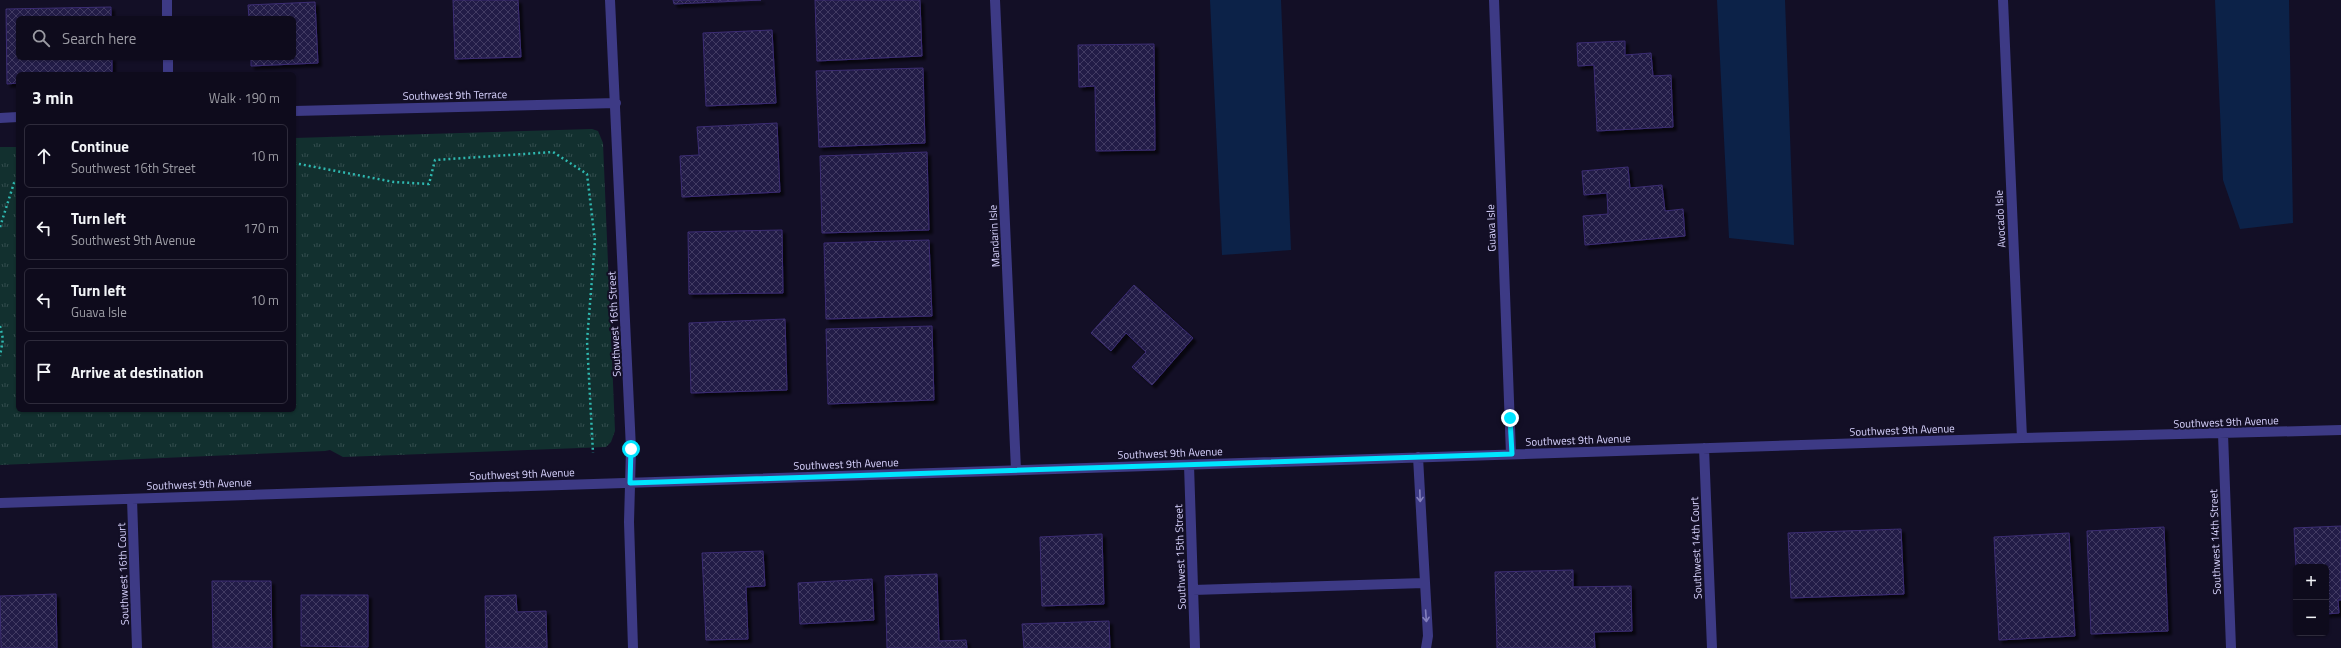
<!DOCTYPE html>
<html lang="en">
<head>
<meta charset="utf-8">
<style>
	:root { --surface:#0e0b1c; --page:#1c1929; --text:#f1f3f6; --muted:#9b9ba3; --line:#2e2b3b }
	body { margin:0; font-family:"Titillium Web",sans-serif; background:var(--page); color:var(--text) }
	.controls { position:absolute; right:12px; bottom:12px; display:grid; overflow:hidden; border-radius:6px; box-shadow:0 1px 3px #0004 }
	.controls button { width:36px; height:36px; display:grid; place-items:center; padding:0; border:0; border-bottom:1px solid var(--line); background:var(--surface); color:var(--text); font:20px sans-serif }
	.stop { position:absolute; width:12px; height:12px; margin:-9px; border:3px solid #00e5ff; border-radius:50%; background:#fff }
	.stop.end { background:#00e5ff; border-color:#fff; box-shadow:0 1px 4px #0008 }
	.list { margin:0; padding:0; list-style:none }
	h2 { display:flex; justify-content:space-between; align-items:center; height:52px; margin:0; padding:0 16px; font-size:17px }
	h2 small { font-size:13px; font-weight:400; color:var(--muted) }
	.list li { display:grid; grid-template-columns:26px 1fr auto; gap:12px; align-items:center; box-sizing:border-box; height:64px; margin:0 8px 8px; padding:0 8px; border:1px solid var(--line); border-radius:6px }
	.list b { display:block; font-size:15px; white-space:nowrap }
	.list p { margin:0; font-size:13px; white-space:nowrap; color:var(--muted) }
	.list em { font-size:13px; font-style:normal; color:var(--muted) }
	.icon { flex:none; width:22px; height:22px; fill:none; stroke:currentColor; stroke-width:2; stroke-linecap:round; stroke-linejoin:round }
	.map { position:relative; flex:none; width:2341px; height:648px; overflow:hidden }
	.search { position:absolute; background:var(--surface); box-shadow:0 1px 3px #0004; left:16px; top:16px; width:280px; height:44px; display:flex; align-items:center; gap:10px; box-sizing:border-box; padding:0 14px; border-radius:6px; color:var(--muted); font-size:15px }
	.panel { position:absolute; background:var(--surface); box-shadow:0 1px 3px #0004; left:16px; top:72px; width:280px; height:340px; border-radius:6px }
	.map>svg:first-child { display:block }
</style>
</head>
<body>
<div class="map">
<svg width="2341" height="648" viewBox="0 0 2341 648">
	<defs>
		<pattern id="grass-tufts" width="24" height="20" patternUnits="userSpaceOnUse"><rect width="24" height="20" fill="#12302f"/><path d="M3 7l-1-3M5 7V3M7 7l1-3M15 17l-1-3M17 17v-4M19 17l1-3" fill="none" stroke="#344d4e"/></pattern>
		<pattern id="building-cross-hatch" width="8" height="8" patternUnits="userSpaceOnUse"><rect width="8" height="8" fill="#241b47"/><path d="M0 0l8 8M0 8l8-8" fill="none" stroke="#433b63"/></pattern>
		<filter id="shadow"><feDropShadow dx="3.5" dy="3.5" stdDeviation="1" flood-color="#0009"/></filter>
	</defs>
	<rect width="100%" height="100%" fill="#130f26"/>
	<path fill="url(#grass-tufts)" d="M 592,129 L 598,131 L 603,143 L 615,431 L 611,442 L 606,447 L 343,457 L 330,450 L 325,451 L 0,465 L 0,147 L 18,147 L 18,410 L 294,410 L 294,138 Z"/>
	<path fill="#0c2248" d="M 1210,0 L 1281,0 L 1291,250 L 1222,255 Z
		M 1717,0 L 1785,0 L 1794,245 L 1729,238 Z
		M 2215,0 L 2289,0 L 2293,223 L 2240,229 L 2223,180 Z"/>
	<path fill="url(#building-cross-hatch)" stroke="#3b2d73" filter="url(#shadow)" d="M 453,0 L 518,0 L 521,57 L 455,59 Z
		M 673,0 L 761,0 L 674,4 Z
		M 815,0 L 920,0 L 922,56 L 817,61 Z
		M 315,2 L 318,63 L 251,66 L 251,58 L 294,58 L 294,18 L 249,18 L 248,5 Z
		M 111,7 L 111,18 L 18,18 L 18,58 L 112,58 L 112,74 L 18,74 L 18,83 L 7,84 L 6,9 Z
		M 772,30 L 776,103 L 706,106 L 703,33 Z
		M 1625,41 L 1625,55 L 1651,53 L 1653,76 L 1671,75 L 1673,127 L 1597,131 L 1594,65 L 1578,66 L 1577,43 Z
		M 1154,44 L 1155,150 L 1096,151 L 1095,86 L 1079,87 L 1078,45 Z
		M 923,68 L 925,143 L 819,147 L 816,71 Z
		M 777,123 L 780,192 L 682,197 L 680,156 L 699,155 L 697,127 Z
		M 927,152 L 929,230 L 822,233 L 820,156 Z
		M 1628,167 L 1630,188 L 1662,185 L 1665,211 L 1683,209 L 1685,236 L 1585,245 L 1583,216 L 1608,214 L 1607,193 L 1584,195 L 1582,171 Z
		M 782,230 L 783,293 L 689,294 L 688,232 Z
		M 929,240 L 932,316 L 826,319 L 824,243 Z
		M 1134,285 L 1193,338 L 1152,385 L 1132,367 L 1146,352 L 1126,333 L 1111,351 L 1091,333 Z
		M 785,319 L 787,390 L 691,393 L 689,323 Z
		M 932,326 L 934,400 L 828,404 L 826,329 Z
		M 2341,526 L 2341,600 L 2338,600 L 2339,613 L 2326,614 L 2326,567 L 2296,567 L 2294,528 Z
		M 2164,527 L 2168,631 L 2091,634 L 2087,531 Z
		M 1901,529 L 1904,594 L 1791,598 L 1788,533 Z
		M 2069,533 L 2075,636 L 1999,640 L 1994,537 Z
		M 1102,534 L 1104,604 L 1042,606 L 1040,537 Z
		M 763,551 L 765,586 L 746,587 L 748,639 L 706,640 L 702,553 Z
		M 1573,570 L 1573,587 L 1631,586 L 1632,631 L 1594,632 L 1595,648 L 1497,648 L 1495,572 Z
		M 937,574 L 939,641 L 966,640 L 967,648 L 887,648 L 885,576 Z
		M 872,579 L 874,620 L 800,624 L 798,583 Z
		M 212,581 L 271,581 L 272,648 L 213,648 Z
		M 56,594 L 57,648 L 1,648 L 0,596 Z
		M 301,595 L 368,595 L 368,647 L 301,646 Z
		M 516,595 L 517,612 L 546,611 L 547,648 L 486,648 L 485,596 Z
		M 1109,621 L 1110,648 L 1024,648 L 1022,624 Z"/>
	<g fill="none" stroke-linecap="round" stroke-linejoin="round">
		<path stroke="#2fb8b0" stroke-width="2.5" stroke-dasharray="2 3" stroke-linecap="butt" d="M 294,163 L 394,182 L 429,184 L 435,160 L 553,152 L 587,174 L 595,241 L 587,341 L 593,453
			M 0,227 L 14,183 L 18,181
			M 0,326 L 3,339 L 0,356"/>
		<path stroke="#3d3a85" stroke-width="10" d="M 167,0 L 167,18
			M 610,0 L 631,449 L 629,522 L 633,648
			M 995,0 L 1016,470
			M 1494,0 L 1511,454
			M 2003,0 L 2022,438
			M 168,58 L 168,74
			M 294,111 L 616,103
			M 0,118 L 18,117
			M 2223,434 L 2231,648
			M 1704,448 L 1712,648
			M 1418,457 L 1428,636 L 1426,648
			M 1189,465 L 1195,648
			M 132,499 L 137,648
			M 0,503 L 2022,438 L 2341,430
			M 1193,590 L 1424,583"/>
	</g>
	<defs><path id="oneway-shaft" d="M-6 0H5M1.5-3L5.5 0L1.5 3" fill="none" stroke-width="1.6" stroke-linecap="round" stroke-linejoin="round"/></defs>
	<g stroke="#837fbc">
		<use href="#oneway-shaft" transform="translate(1420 496) rotate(88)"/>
		<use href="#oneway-shaft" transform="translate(1426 616) rotate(86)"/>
	</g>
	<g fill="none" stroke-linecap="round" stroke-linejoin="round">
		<path stroke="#00e5ff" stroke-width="5" d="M 631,449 L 630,483 L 1512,454 L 1510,418"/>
	</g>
	<g text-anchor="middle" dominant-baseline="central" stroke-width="4" stroke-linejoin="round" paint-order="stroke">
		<g font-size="11" fill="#d9d4ff" stroke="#130f26">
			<text transform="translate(455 95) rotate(-1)">Southwest 9th Terrace</text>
			<text transform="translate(2000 219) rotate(-93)">Avocado Isle</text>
			<text transform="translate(1491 228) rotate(-92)">Guava Isle</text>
			<text transform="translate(994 236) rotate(-93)">Mandarin Isle</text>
			<text transform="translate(614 324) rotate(-93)">Southwest 16th Street</text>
			<text transform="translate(2226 422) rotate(-2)">Southwest 9th Avenue</text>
			<text transform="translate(1902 430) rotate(-2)">Southwest 9th Avenue</text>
			<text transform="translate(1578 440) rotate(-2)">Southwest 9th Avenue</text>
			<text transform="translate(1170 453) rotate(-2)">Southwest 9th Avenue</text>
			<text transform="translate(846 464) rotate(-2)">Southwest 9th Avenue</text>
			<text transform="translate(522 474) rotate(-2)">Southwest 9th Avenue</text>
			<text transform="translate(199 484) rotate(-2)">Southwest 9th Avenue</text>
			<text transform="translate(2215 542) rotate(-92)">Southwest 14th Street</text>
			<text transform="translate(1696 548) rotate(-92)">Southwest 14th Court</text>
			<text transform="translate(1180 557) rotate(-92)">Southwest 15th Street</text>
			<text transform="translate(123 574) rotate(-92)">Southwest 16th Court</text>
		</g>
	</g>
</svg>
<div class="controls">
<button>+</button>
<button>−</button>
</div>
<div class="stop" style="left:631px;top:449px"></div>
<div class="stop end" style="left:1510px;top:418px"></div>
<div class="search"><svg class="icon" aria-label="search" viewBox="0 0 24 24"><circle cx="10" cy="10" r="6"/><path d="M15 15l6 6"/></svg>Search here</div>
<section class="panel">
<h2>3 min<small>Walk · 190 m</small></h2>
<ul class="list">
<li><svg class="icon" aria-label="ahead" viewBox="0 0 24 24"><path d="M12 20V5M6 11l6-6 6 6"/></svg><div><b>Continue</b><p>Southwest 16th Street</p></div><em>10 m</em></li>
<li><svg class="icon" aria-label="left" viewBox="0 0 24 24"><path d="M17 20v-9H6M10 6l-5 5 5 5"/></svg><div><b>Turn left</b><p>Southwest 9th Avenue</p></div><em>170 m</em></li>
<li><svg class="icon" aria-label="left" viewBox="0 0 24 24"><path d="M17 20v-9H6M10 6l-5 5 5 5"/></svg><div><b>Turn left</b><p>Guava Isle</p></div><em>10 m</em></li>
<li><svg class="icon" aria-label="arrive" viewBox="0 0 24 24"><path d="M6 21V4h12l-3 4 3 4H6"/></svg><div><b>Arrive at destination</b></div></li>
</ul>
</section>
</div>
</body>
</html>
